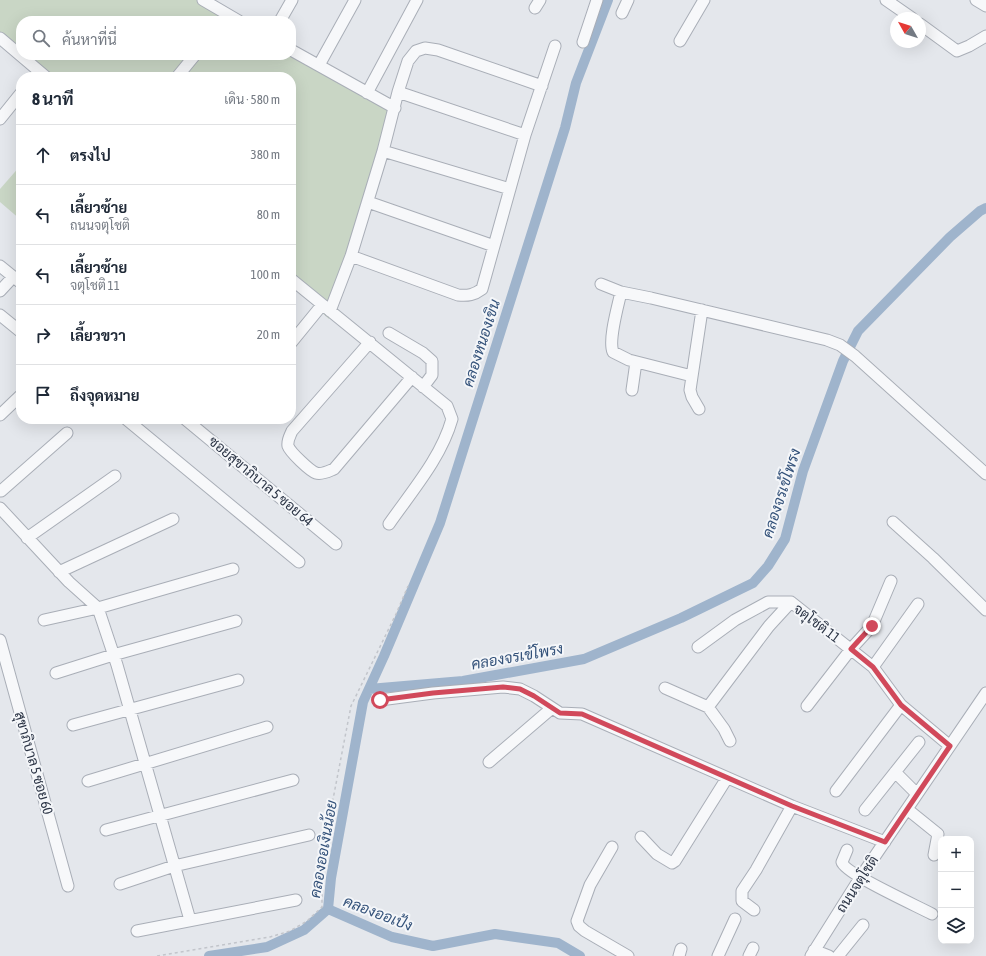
<!DOCTYPE html>
<html lang="th">
<head>
<meta charset="utf-8">
<style>
	:root { --surface:#fff; --page:#f2f2f3; --text:#1f2937; --muted:#747a83; --line:#e0e1e3 }
	body { margin:0; font-family:"Asap Condensed",Sarabun,sans-serif; background:var(--page); color:var(--text) }
	.controls { position:absolute; right:12px; bottom:12px; display:grid; overflow:hidden; border-radius:8px; box-shadow:0 4px 16px #0002 }
	.controls button { width:36px; height:36px; display:grid; place-items:center; padding:0; border:0; border-bottom:1px solid var(--line); background:var(--surface); color:var(--text); font:20px sans-serif }
	.compass { position:absolute; left:890px; top:12px; width:36px; height:36px; border-radius:50%; background:var(--surface); box-shadow:0 4px 16px #0002; rotate:309deg }
	.stop { position:absolute; width:12px; height:12px; margin:-9px; border:3px solid #d1495b; border-radius:50%; background:#fff }
	.stop.end { background:#d1495b; border-color:#fff; box-shadow:0 1px 4px #0008 }
	.list { margin:0; padding:0; list-style:none }
	h2 { display:flex; justify-content:space-between; align-items:center; height:52px; margin:0; padding:0 16px; font-size:17px }
	h2 small { font-size:13px; font-weight:400; color:var(--muted) }
	.list li { display:grid; grid-template-columns:26px 1fr auto; gap:12px; align-items:center; box-sizing:border-box; height:60px; padding:0 16px; border-top:1px solid var(--line) }
	.list b { display:block; font-size:15px; white-space:nowrap }
	.list p { margin:0; font-size:13px; white-space:nowrap; color:var(--muted) }
	.list em { font-size:13px; font-style:normal; color:var(--muted) }
	.icon { flex:none; width:22px; height:22px; fill:none; stroke:currentColor; stroke-width:2; stroke-linecap:round; stroke-linejoin:round }
	.map { position:relative; flex:none; width:986px; height:956px; overflow:hidden }
	.search { position:absolute; background:var(--surface); box-shadow:0 4px 16px #0002; left:16px; top:16px; width:280px; height:44px; display:flex; align-items:center; gap:10px; box-sizing:border-box; padding:0 14px; border-radius:16px; color:var(--muted); font-size:15px }
	.panel { position:absolute; background:var(--surface); box-shadow:0 4px 16px #0002; left:16px; top:72px; width:280px; height:352px; border-radius:16px }
	.map>svg:first-child { display:block }
</style>
</head>
<body>
<div class="map">
<svg width="986" height="956" viewBox="0 0 986 956">
	<rect width="100%" height="100%" fill="#e4e7ec"/>
	<path fill="#c9d6c5" d="M 0,0 L 201,0 L 238,21 L 21,21 L 21,55 L 291,55 L 393,110 L 329,319 L 291,285 L 291,77 L 46,77 L 0,39 Z
		M 21,165 L 21,220 L 0,202 L 0,189 Z"/>
	<g fill="none" stroke-linecap="round" stroke-linejoin="round">
		<path stroke="#9fb4cc" stroke-width="10" d="M 369,689 L 463,681 L 584,659 L 681,618 L 753,583 L 768,566 L 785,539 L 803,471 L 843,361 L 858,331 L 950,237 L 980,211 L 986,208
			M 328,909 L 392,937 L 433,946 L 495,934 L 558,943 L 580,956
			M 209,956 L 267,947 L 304,930 L 328,909 L 331,878 L 363,702 L 384,656 L 440,523 L 565,128 L 576,83 L 608,0"/>
		<g stroke="#a9aeb7" stroke-width="13">
			<path id="minor" d="M 203,0 L 239,21
				M 886,0 L 912,18
				M 976,0 L 986,6
				M 535,8 L 540,0
				M 622,13 L 628,0
				M 280,21 L 292,0
				M 920,24 L 957,51 L 969,46 L 986,36
				M 0,38 L 46,77
				M 680,41 L 704,0
				M 583,42 L 597,0
				M 291,50 L 395,108
				M 319,65 L 355,0
				M 177,77 L 195,55
				M 398,92 L 525,135
				M 367,93 L 417,0
				M 0,119 L 21,93
				M 383,151 L 510,189
				M 368,202 L 494,246
				M 351,256 L 458,295 C 468,296 474,295 482,289 L 525,135 L 555,46
				M 0,266 L 21,283
				M 291,279 L 447,406 L 452,419 C 441,458 412,491 389,524
				M 601,284 L 621,292 L 651,298 L 827,340 L 840,345 L 855,356 L 986,474
				M 0,291 L 13,277
				M 621,292 C 618,306 608,340 613,352 L 629,360 L 692,376
				M 330,311 L 351,256 L 383,151 L 398,92 L 408,61 L 416,51 L 425,48 L 438,50 L 542,86
				M 0,315 L 21,332
				M 389,333 L 423,353 L 432,361 L 432,375 L 423,387
				M 370,342 L 292,431 C 290,436 287,440 288,446 C 290,452 310,471 316,473 C 322,475 329,471 334,469 L 412,377
				M 291,343 L 322,305
				M 632,390 L 636,362
				M 699,409 L 692,397 L 690,390 L 702,310
				M 0,415 L 21,395
				M 126,419 L 299,562
				M 185,419 L 336,544
				M 1,491 L 67,433
				M 0,508 L 69,582 L 98,608 L 117,665 L 190,920
				M 893,522 L 933,558 L 986,610
				M 27,538 L 115,476
				M 59,572 L 173,519
				M 44,620 L 98,608 L 233,569
				M 0,640 L 68,886
				M 698,647 L 735,620 L 768,602 L 791,602
				M 873,667 L 918,604
				M 56,673 L 113,655 L 236,621
				M 665,688 L 708,707
				M 380,700 L 433,693 L 503,687 L 520,689 L 534,696 L 560,713 L 582,714 L 792,806 L 885,842
				M 807,706 L 851,649 L 872,626 L 891,581
				M 73,725 L 238,680
				M 730,741 L 724,729 L 708,707 L 769,626 L 791,602 L 873,667 L 901,705 L 950,746
				M 489,762 L 552,708
				M 895,772 L 917,794
				M 88,781 L 267,727
				M 836,791 L 901,705
				M 907,809 L 938,834 L 934,855
				M 865,810 L 919,742
				M 106,830 L 293,780
				M 641,837 L 657,854 L 672,863 L 675,861 L 727,778
				M 612,847 L 590,885 L 577,921 L 579,926 L 585,931 L 628,956
				M 847,850 L 842,862 C 844,873 917,906 932,914
				M 120,884 L 174,866 L 309,835
				M 754,910 L 742,901 L 742,891 L 756,870 L 792,806
				M 137,931 L 296,900
				M 814,950 L 829,956
				M 679,956 L 681,949
				M 718,956 L 735,919
				M 749,956 L 753,948
				M 811,956 L 860,878 L 986,693
				M 838,956 L 863,925"/>
		</g>
		<path stroke="#c2c5cb" stroke-width="1.5" stroke-dasharray="3 3" stroke-linecap="butt" d="M 157,956 L 270,937 L 290,931 L 307,921 L 322,907 L 322,880 L 329,820 L 351,706 L 396,614 L 408,586"/>
		<use href="#minor" stroke="#f7f8fa" stroke-width="11"/>
	</g>
	<g fill="none" stroke-linecap="round" stroke-linejoin="round">
		<path stroke="#d1495b" stroke-width="5" d="M 380,700 L 433,693 L 503,687 L 520,689 L 534,696 L 560,713 L 582,714 L 792,806 L 885,842 L 950,746 L 901,705 L 873,667 L 851,649 L 872,626"/>
	</g>
	<g text-anchor="middle" dominant-baseline="central" stroke-width="4" stroke-linejoin="round" paint-order="stroke">
		<g font-size="14" fill="#2b3445" stroke="#f4f6f9">
			<text transform="translate(261 481) rotate(40)">ซอยสุขาภิบาล 5 ซอย 64</text>
			<text transform="translate(817 623) rotate(37)">จตุโชติ 11</text>
			<text transform="translate(34 763) rotate(74)">สุขาภิบาล 5 ซอย 60</text>
			<text transform="translate(857 884) rotate(-57)">ถนนจตุโชติ</text>
		</g>
		<g font-size="15" font-style="italic" fill="#34527a" stroke="#f4f6f9">
			<text transform="translate(481 343) rotate(-72)">คลองหนองเขิน</text>
			<text transform="translate(781 493) rotate(-72)">คลองจรเข้โพรง</text>
			<text transform="translate(517 656) rotate(-10)">คลองจรเข้โพรง</text>
			<text transform="translate(323 849) rotate(-80)">คลองออเงินน้อย</text>
			<text transform="translate(378 913) rotate(21)">คลองออเป้ง</text>
		</g>
	</g>
</svg>
<div class="controls">
<button>+</button>
<button>−</button>
<button><svg class="icon" aria-label="layers" viewBox="0 0 24 24"><path d="M12 4l9 5-9 5-9-5zM3 14l9 5 9-5"/></svg></button>
</div>
<svg class="compass" viewBox="-18 -18 36 36"><path d="M0-13l5 13h-10z" fill="#e53935"/><path d="M0 13l5-13h-10z" fill="#747a83"/></svg>
<div class="stop" style="left:380px;top:700px"></div>
<div class="stop end" style="left:872px;top:626px"></div>
<div class="search"><svg class="icon" aria-label="search" viewBox="0 0 24 24"><circle cx="10" cy="10" r="6"/><path d="M15 15l6 6"/></svg>ค้นหาที่นี่</div>
<section class="panel">
<h2>8 นาที<small>เดิน · 580 m</small></h2>
<ul class="list">
<li><svg class="icon" aria-label="ahead" viewBox="0 0 24 24"><path d="M12 20V5M6 11l6-6 6 6"/></svg><div><b>ตรงไป</b></div><em>380 m</em></li>
<li><svg class="icon" aria-label="left" viewBox="0 0 24 24"><path d="M17 20v-9H6M10 6l-5 5 5 5"/></svg><div><b>เลี้ยวซ้าย</b><p>ถนนจตุโชติ</p></div><em>80 m</em></li>
<li><svg class="icon" aria-label="left" viewBox="0 0 24 24"><path d="M17 20v-9H6M10 6l-5 5 5 5"/></svg><div><b>เลี้ยวซ้าย</b><p>จตุโชติ 11</p></div><em>100 m</em></li>
<li><svg class="icon" aria-label="right" viewBox="0 0 24 24"><path d="M7 20v-9h11M14 6l5 5-5 5"/></svg><div><b>เลี้ยวขวา</b></div><em>20 m</em></li>
<li><svg class="icon" aria-label="arrive" viewBox="0 0 24 24"><path d="M6 21V4h12l-3 4 3 4H6"/></svg><div><b>ถึงจุดหมาย</b></div></li>
</ul>
</section>
</div>
</body>
</html>
